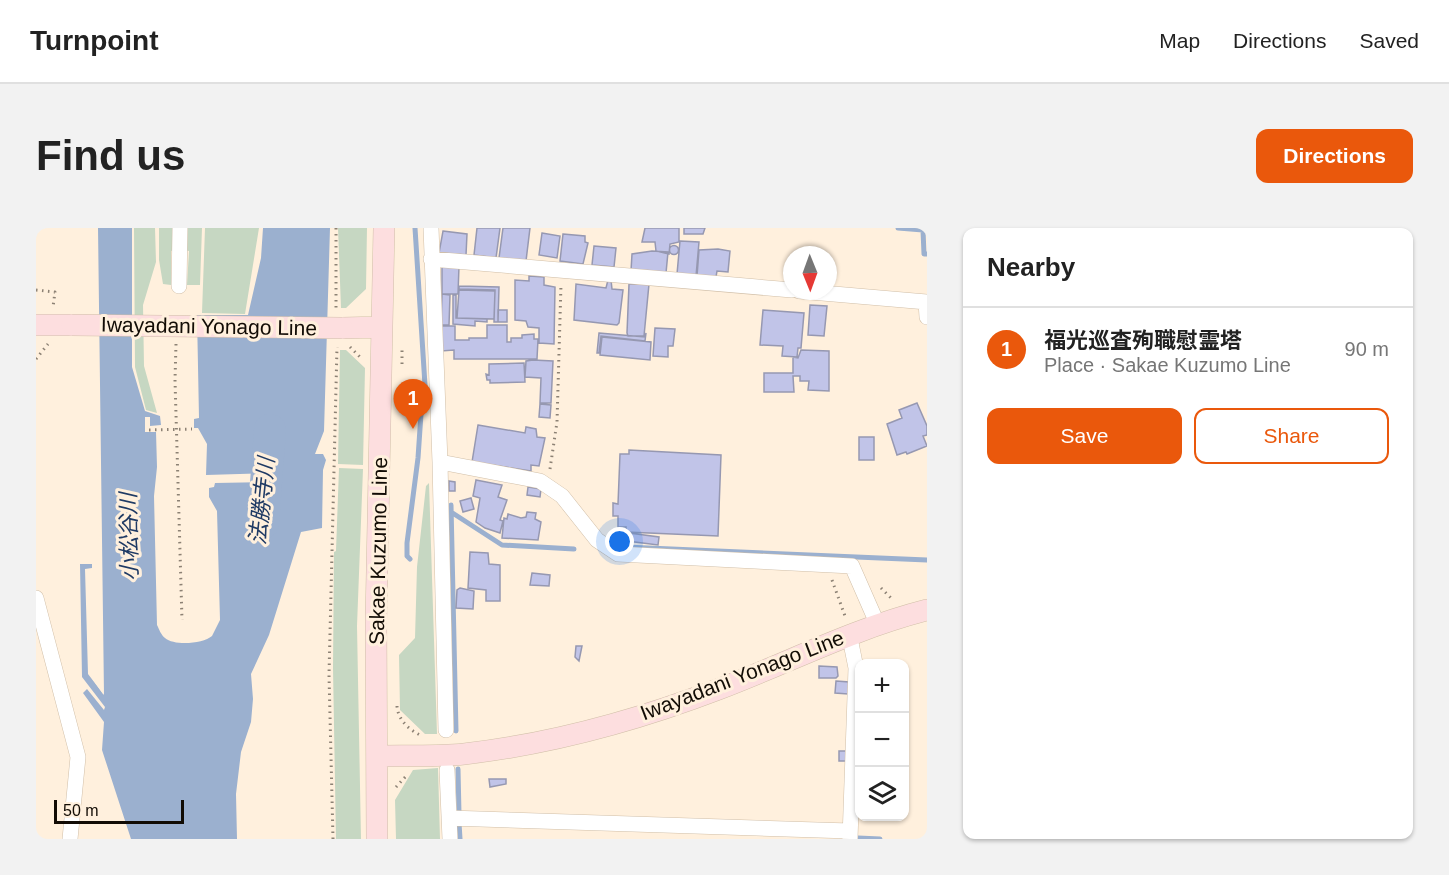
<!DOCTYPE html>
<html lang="en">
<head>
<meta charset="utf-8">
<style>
	:root { --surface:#fff; --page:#f2f2f2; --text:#222; --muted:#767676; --line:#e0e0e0; --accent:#ea580c }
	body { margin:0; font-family:Helvetica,"Noto Sans JP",sans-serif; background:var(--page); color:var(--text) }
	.controls { position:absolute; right:18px; bottom:18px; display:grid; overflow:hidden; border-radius:12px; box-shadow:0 2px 4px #0004 }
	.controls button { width:54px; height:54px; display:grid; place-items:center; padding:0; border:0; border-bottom:2px solid var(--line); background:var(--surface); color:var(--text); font:30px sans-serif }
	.compass { position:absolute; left:747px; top:18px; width:54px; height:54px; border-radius:50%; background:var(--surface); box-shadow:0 2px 4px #0004; rotate:179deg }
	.scale { position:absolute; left:18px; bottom:15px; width:130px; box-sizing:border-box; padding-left:6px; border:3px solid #120c05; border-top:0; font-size:16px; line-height:21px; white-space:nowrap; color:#120c05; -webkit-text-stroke:4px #fff0dd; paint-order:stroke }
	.you { position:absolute; left:584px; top:314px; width:21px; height:21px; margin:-15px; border:4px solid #fff; border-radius:50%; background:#1a73e8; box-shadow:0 0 0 9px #1a73e833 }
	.badge { display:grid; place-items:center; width:39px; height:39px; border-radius:50%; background:var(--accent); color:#fff; font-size:20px; font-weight:700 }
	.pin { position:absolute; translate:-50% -50px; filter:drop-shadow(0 2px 3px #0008) }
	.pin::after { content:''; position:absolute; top:32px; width:21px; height:18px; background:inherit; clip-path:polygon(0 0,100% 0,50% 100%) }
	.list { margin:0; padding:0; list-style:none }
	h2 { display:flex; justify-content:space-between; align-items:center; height:78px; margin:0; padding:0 24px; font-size:26px }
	h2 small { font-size:20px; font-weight:400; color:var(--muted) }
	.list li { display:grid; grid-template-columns:39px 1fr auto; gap:18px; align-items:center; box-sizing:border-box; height:84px; padding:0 24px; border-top:2px solid var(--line) }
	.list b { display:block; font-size:22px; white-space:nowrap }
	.list p { margin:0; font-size:20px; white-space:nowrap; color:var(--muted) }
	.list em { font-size:20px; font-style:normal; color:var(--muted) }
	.actions { display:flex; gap:12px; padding:18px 24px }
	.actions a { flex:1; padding:14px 0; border:2px solid var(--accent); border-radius:12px; text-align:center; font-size:21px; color:var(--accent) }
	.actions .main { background:var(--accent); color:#fff }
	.icon { flex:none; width:33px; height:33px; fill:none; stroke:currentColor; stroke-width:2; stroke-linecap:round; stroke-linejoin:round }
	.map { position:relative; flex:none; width:891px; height:611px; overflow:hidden; border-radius:12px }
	header { display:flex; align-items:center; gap:36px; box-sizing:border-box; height:84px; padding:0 30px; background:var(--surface); border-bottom:2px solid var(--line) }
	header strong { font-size:28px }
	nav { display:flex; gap:33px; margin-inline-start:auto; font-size:21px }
	.intro { display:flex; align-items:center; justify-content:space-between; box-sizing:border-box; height:144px; padding:0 36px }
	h1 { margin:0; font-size:42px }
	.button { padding:15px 27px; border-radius:12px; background:var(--accent); color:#fff; font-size:21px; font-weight:700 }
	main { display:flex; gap:36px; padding:0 36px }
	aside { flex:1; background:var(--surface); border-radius:12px; box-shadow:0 2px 4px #0004 }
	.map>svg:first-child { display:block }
</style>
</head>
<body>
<header>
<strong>Turnpoint</strong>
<nav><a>Map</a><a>Directions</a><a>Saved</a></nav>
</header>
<div class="intro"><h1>Find us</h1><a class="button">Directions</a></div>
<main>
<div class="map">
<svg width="891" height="611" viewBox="0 0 891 611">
	<rect width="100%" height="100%" fill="#fff0dd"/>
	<path fill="#c6d7c2" d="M 98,0 L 119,0 L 120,34 L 107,77 L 108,138 L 121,185 L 110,182 L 99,139 Z
		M 123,0 L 139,0 L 139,22 L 135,23 L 135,57 L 127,56 L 123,32 Z
		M 148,0 L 166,0 L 164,57 L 151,57 L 153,23 L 147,22 Z
		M 169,0 L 223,0 L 209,86 L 166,85 Z
		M 302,0 L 331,0 L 330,61 L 310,80 L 305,80 Z
		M 304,122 L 310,122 L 329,140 L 327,237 L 302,236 Z
		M 303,240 L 327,241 L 321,398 L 325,611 L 300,611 L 297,440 L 298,324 L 300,323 Z
		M 393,255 L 401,506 L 389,506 L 364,482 L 363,427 L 379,410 L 381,339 L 390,258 Z
		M 402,540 L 404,611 L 360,611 L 359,572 L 377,542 Z"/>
	<path fill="#9bb0cf" d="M 62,0 L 96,0 L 96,139 L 109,183 L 124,188 L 125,197 L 114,198 L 114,189 L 109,189 L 109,204 L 120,204 L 121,239 L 118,268 L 121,397 C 123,401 125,407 129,410 C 138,418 167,416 176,408 L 184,392 L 181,283 L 173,269 L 173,260 L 178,259 L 179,255 L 234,254 L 234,245 L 170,247 L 171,216 L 162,200 L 158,200 L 158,191 L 163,190 L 161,87 L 212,87 L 225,30 L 227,0 L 294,0 L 288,203 L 279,226 L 287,226 L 290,232 L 287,242 L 286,300 L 265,304 L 233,407 L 215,446 L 217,471 L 215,494 L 205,524 L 200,566 L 201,611 L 95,611 L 66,522 L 68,494 L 47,465 L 51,461 L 68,482 L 69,479 L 46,449 L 44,336 L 56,336 L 56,340 L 49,341 L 52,446 L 68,467 Z"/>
	<path fill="#fff0dd" d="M 60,134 L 67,466 L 53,446 L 50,341 L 56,341 L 56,336 L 43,336 L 45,450 L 52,459 L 46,465 L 67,494 L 65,522 L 65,495 L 45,466 L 49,459 L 43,449 L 41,336 L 44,333 L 56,333 L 59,341 L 52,343 L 55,445 L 65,459 Z"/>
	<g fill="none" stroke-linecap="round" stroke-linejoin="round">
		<path stroke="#9bb0cf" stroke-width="5" d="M 862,0 L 887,2 L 888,26 L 891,26
			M 415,277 L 420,503
			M 415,284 L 466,317 L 538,321
			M 576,313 L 589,319 L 891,332
			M 374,331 L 371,328 L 371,315 L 382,230 L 385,186 L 394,175 L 389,157 L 379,0
			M 422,541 L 423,586
			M 822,610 L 844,611
			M 424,611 L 423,595 L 426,595"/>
		<path stroke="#9bb0cf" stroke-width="32" d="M 227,295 L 234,202"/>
	</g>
	<path fill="#c1c4e8" stroke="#9698b1" stroke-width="1.5" d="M 441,0 L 464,0 L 460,30 L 438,27 Z
		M 467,0 L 494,0 L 490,33 L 463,30 Z
		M 609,0 L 643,0 L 643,14 L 634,16 L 633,26 L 620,23 L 619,14 L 606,14 Z
		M 648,0 L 669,0 L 667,6 L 648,6 Z
		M 407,3 L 431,6 L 430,27 L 403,25 Z
		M 506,5 L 524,8 L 521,30 L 503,27 Z
		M 527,6 L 549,8 L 549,14 L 552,15 L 547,36 L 524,33 Z
		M 644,13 L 663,14 L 660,48 L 641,46 Z
		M633.5 22a4.5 4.5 0 1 1 9 0a4.5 4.5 0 1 1-9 0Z
		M 558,18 L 580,20 L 578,39 L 556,37 Z
		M 682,21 L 694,23 L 692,44 L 681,43 L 680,49 L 661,48 L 663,22 Z
		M 616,23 L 632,24 L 630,45 L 595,43 L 596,26 Z
		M 406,38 L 423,38 L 422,66 L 406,66 Z
		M 493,48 L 508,49 L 508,57 L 519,59 L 518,116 L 503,115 L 503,100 L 492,99 L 490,93 L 479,92 L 479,52 L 493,53 Z
		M 572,52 L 575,52 L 576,61 L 587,62 L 583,95 L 581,97 L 538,92 L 540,56 L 570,60 Z
		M 593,56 L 613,56 L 608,108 L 592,108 L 591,105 Z
		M 423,58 L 463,59 L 462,94 L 458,94 L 459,62 L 423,61 Z
		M 423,62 L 459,63 L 458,91 L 421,90 Z
		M 406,66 L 414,67 L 413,97 L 405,97 Z
		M 417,67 L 420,67 L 420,90 L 451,91 L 451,94 L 439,93 L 439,98 L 417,96 Z
		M 774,77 L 791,78 L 788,108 L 772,107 Z
		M 462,82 L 471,82 L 471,94 L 462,94 Z
		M 727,82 L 768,85 L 765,120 L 762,120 L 761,129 L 746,128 L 747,118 L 724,117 Z
		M 451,97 L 471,97 L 471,114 L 475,114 L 475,110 L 486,110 L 486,107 L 498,106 L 498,111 L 502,111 L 501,131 L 418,131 L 418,122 L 405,123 L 405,98 L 419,98 L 419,112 L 433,112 L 433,110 L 451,110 Z
		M 619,100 L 639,101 L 637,118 L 632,118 L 632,129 L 617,128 Z
		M 563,105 L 609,109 L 610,105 L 609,113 L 565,108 L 563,125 L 561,125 Z
		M 566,109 L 615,114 L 614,132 L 564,127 Z
		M 765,122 L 793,123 L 793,163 L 772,162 L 773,153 L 764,153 L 764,148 L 757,148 L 758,164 L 728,164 L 728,145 L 757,145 L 757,129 L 762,130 Z
		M 497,132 L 517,133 L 515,175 L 504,175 L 505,150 L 489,149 L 490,133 Z
		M 488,135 L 489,154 L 454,155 L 454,152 L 451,152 L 450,146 L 453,147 L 453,136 Z
		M 881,175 L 891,198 L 891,207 L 887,208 L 891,218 L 871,226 L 870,224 L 861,227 L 851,196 L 866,190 L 863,182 Z
		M 504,176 L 515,177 L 514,190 L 503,189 Z
		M 442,197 L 489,205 L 490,199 L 500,201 L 501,209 L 509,210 L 503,238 L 495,237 L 495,243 L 436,234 Z
		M 823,209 L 838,209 L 838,232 L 823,232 Z
		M 593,222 L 685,227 L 682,308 L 590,304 L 590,299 L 582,299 L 582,288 L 577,288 L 577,275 L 582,276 L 584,226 L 593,226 Z
		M 440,252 L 466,257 L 462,269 L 471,272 L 464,292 L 467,293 L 464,305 L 449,300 L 440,294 L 444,270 L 437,268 Z
		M 413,253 L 419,254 L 419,263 L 413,263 Z
		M 492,259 L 505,261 L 504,269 L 491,267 Z
		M 435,270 L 438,281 L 427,284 L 424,273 Z
		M 491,284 L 500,285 L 499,291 L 505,294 L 502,312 L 466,310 L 468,290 L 471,291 L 472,286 L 485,290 L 490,289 Z
		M 593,305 L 623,309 L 622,317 L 591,313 Z
		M 434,324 L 452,325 L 453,336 L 464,337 L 464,373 L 450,373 L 450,362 L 432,360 Z
		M 496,345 L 514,347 L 513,358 L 494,357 Z
		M 424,360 L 438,363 L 437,381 L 420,380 L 421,362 Z
		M 540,418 L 546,418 L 543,433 L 539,429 Z
		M 783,438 L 801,439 L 802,448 L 800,450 L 783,450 Z
		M 800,453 L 813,454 L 812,466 L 799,465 Z
		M 803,523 L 811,523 L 811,533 L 803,533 Z
		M 453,551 L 470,551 L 470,556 L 454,559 Z"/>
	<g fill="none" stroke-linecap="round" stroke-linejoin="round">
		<g stroke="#d1bfa8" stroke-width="16">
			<path id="street" d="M 395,0 L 404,234 L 410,502
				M 395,31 L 756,62
				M 143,58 L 144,0
				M 763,63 L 891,74
				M 890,74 L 891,89
				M 404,234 L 504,253 L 526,268 L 561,312 L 582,326 L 816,338 L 841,395
				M 0,370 L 42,529 L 34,611
				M 813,405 L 820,440 L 814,611
				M 411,542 L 414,611
				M 413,590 L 814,603"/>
		</g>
		<g stroke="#d1bfa8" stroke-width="22">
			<path id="secondary" d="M 0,97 L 36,97
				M 306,100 L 346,99
				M 341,528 C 370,527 399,529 428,526 C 514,516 602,492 683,461 C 754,434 817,401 891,382
				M 341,611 L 340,392 L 348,0"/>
		</g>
		<path stroke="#8c8174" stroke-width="3" stroke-dasharray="1.5 4.5" stroke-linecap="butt" d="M 300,0 L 300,82
			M 0,62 L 19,64 L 17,79
			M 140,116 L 139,152 L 146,392
			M 314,119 L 326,131
			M 0,131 L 12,116
			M 366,136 L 366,118
			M 113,202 L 156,201
			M 514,241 L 521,194 L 525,56
			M 796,352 L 809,388
			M 845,360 L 857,372
			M 361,478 C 362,492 373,502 386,508
			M 360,559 L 372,546
			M 297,611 L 293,447 L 301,119"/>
		<use href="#street" stroke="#fff" stroke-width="15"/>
		<use href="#secondary" stroke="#fddedf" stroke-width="21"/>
		<g stroke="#d1bfa8" stroke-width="22" stroke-linecap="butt">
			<path id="secondary-bridge" d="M 36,97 L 306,100"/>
		</g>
		<use href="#secondary-bridge" stroke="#fddedf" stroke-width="21"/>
	</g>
	<g text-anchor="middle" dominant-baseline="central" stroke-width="6" stroke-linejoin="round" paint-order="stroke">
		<g font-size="21" fill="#120c05" stroke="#fff0dd">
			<text transform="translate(173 98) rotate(1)">Iwayadani Yonago Line</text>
			<text transform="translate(342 323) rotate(-89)">Sakae Kuzumo Line</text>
			<text transform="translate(706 447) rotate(-21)">Iwayadani Yonago Line</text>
		</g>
		<g font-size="22" font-style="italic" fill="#1f3a64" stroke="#fff0dd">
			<text transform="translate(226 273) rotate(-84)">法勝寺川</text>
			<text transform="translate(93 309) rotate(-91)">小松谷川</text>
		</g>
	</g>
</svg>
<div class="controls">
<button>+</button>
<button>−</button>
<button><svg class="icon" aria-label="layers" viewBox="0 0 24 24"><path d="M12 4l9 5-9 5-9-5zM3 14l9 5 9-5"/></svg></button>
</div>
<svg class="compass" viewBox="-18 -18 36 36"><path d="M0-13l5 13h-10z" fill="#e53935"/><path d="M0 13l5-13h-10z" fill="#767676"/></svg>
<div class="scale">50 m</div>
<div class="you"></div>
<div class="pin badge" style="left:377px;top:201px">1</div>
</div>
<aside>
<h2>Nearby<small></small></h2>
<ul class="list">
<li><span class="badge">1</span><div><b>福光巡査殉職慰霊塔</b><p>Place · Sakae Kuzumo Line</p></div><em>90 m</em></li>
</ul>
<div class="actions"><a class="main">Save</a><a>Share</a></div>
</aside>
</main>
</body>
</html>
